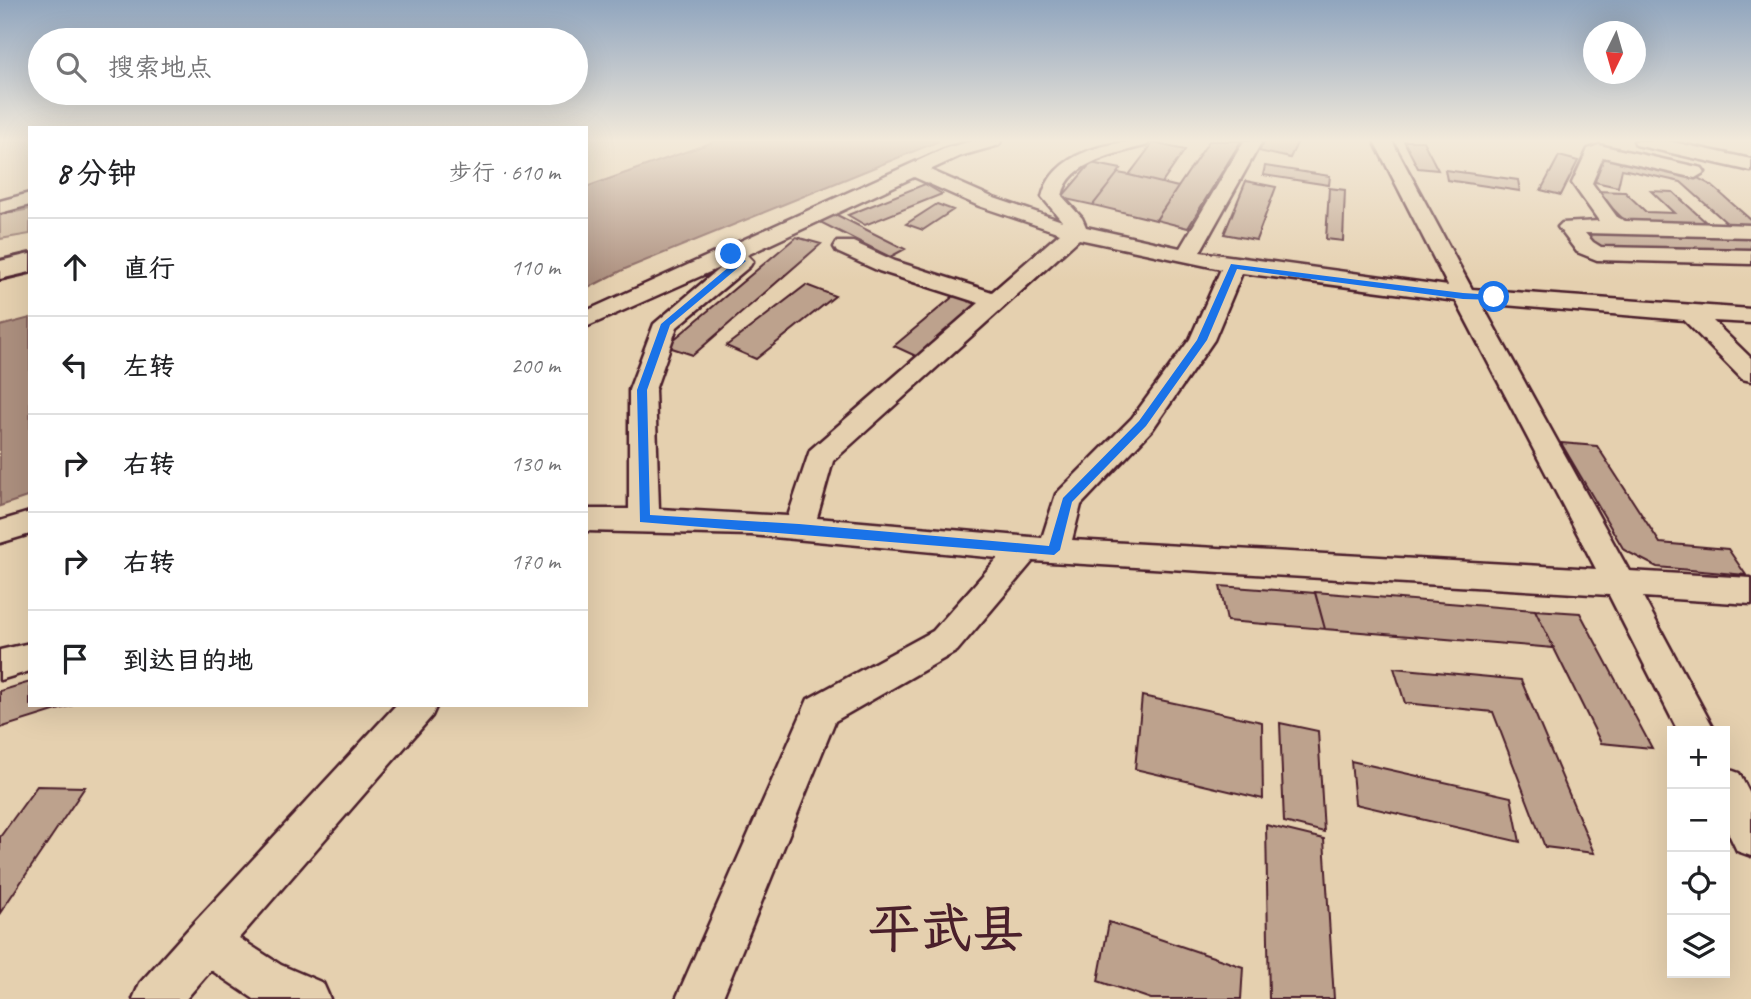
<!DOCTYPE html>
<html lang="zh">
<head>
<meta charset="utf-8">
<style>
	:root { --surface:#fff; --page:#f6f6f6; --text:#202124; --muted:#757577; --line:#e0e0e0 }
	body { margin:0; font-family:Caveat,"LXGW WenKai TC",sans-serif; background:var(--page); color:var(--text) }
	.controls { position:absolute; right:21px; bottom:21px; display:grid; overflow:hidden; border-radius:0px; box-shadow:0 7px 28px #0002 }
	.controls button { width:63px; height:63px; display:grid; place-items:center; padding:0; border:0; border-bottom:2px solid var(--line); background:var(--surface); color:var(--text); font:35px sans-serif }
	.compass { position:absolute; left:1583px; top:21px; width:63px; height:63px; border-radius:50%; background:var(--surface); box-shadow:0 7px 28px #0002; rotate:185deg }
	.stop { position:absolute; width:21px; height:21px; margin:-16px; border:5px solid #1a73e8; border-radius:50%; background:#fff }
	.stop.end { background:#1a73e8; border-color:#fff; box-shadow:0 2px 7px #0008 }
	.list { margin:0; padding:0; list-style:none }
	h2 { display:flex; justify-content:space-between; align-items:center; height:91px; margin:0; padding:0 28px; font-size:30px }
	h2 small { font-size:23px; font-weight:400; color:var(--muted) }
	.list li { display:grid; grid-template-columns:46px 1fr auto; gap:21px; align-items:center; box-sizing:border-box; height:98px; padding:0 28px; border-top:2px solid var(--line) }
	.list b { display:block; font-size:26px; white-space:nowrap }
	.list em { font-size:23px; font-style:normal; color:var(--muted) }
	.icon { flex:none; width:38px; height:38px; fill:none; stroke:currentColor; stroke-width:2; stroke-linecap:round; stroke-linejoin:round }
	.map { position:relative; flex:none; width:1751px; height:999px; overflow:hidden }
	.search { position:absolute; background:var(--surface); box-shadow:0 7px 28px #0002; left:28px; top:28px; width:560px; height:77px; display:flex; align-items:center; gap:18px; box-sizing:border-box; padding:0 24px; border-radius:38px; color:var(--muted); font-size:26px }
	.panel { position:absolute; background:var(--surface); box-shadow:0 7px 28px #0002; left:28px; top:126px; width:560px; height:581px; border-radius:0px }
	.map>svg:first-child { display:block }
</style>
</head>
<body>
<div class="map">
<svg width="1751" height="999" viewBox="0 0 1751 999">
	<rect width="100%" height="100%" fill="#e5d0af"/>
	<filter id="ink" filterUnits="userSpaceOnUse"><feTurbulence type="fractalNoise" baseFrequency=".0143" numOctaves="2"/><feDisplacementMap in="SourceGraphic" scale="14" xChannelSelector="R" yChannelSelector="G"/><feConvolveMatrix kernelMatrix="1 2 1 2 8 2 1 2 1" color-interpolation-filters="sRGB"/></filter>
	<g filter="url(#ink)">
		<path fill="#ccb499" stroke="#8b6a62" stroke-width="2" d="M 30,209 L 30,234 L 0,239 L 0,215 Z"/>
		<path fill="#ac8f7e" stroke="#85625d" stroke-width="2" d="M 716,141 L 939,141 L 625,269 L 586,289 L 586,187 Z
			M 30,318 L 30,496 L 0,506 L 0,326 Z"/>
		<path fill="#bda28d" stroke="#4a1f2b" stroke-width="2" d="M 1209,141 L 1241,141 L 1188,228 L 1156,220 Z
			M 1265,141 L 1298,141 L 1290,158 L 1259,151 Z
			M 1404,141 L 1423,141 L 1438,170 L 1418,168 Z
			M 1153,143 L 1185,150 L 1162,183 L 1129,175 Z
			M 1559,156 L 1578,161 L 1561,195 L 1541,190 Z
			M 1602,157 L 1696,177 L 1711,185 L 1751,220 L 1751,226 L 1729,225 L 1681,182 L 1622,169 L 1618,187 L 1595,182 Z
			M 1091,163 L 1121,169 L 1093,205 L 1061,198 Z
			M 1265,166 L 1330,176 L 1329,185 L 1263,175 Z
			M 1445,170 L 1518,180 L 1520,191 L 1447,180 Z
			M 1118,173 L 1129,175 L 1178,187 L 1156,220 L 1093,205 Z
			M 1246,181 L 1276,187 L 1256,240 L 1224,234 Z
			M 925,184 L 942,194 L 865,225 L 848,215 Z
			M 1329,188 L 1345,190 L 1343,241 L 1326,239 Z
			M 1595,191 L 1625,192 L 1646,212 L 1674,213 L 1651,191 L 1673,192 L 1709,225 L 1626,222 Z
			M 937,204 L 953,210 L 923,230 L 906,224 Z
			M 835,214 L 905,249 L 890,257 L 820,222 Z
			M 1582,233 L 1751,238 L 1751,251 L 1595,247 Z
			M 796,237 L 821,244 L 693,355 L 666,346 Z
			M 806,285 L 835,296 L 756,359 L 726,346 Z
			M 955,295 L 979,304 L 918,357 L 894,346 Z
			M 1561,443 L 1597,446 L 1660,543 L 1728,549 L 1746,575 L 1657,567 L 1624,550 Z
			M 1220,586 L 1315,593 L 1325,629 L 1227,621 Z
			M 1315,592 L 1535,610 L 1554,648 L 1325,629 Z
			M 1535,610 L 1580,613 L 1652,748 L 1601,743 Z
			M 1394,668 L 1521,680 L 1594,853 L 1545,847 L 1493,712 L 1405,703 Z
			M 30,682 L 30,705 L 73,705 L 0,728 L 0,691 Z
			M 1142,696 L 1262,722 L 1263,799 L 1135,769 Z
			M 1280,723 L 1318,731 L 1324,832 L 1284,822 Z
			M 1351,761 L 1511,797 L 1520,842 L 1355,804 Z
			M 37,786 L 85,787 L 0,913 L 0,837 Z
			M 1266,825 L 1324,839 L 1334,999 L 1269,999 Z
			M 1109,922 L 1243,967 L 1241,999 L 1151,999 L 1098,981 Z"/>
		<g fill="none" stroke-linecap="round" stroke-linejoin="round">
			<g stroke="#4a1f2b" stroke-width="5">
				<path id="minor" d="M 972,141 L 1001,141 L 999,145 L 960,156 L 930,170 L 994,198 L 1062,221 L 1042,197 C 1053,152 1110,141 1149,141 L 1147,145 C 1117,154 1069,161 1062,196 L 1082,218 L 1086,227 L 1180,248 L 1244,141 L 1262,141 L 1200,252 L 1448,286 L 1374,141 L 1392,141 L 1472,289 L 1751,309 L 1751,323 L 1713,321 L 1751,358 L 1751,381 L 1742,379 L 1684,320 L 1481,303 L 1629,571 L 1751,578 L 1751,604 L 1643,597 L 1715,731 L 1678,731 L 1609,595 L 1033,561 L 957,651 L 835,721 L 722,999 L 676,999 L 808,699 L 933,631 L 998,558 L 751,535 L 586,531 L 586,509 L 629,509 L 629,390 L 654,324 L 721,267 L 586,327 L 586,311 L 946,148 ZM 914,177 L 979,206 L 1060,233 L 992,292 L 895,261 L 853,242 L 837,242 L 834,247 L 837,252 L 879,271 L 979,303 L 810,450 L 788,516 L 659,509 L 655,390 L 677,327 L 750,266 L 753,261 L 747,255 ZM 1079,239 L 1221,269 L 1190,339 L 1132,418 L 1056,494 L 1042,538 L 817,518 L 833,461 ZM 1242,273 L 1456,301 L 1596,569 L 1072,540 L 1081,505 L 1152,430 L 1214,340 Z
					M 1634,141 L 1668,141 L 1751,159 L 1751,171 L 1636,145 Z
					M 1599,145 L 1702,168 L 1705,172 L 1695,178 L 1603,157 L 1592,183 L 1617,217 L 1625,221 L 1751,225 L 1751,237 L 1585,233 L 1593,242 L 1601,247 L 1751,250 L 1751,264 L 1597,260 L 1577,252 L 1558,227 L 1562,223 L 1599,221 L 1572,183 L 1588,149 Z
					M 30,193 L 30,205 L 0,213 L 0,201 Z
					M 30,512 L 30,534 L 0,543 L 0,521 Z
					M 30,643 L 30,671 L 0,680 L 0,650 Z
					M 396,705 L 437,705 L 432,716 L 239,938 L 281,965 L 323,983 L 330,999 L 254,999 L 211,970 L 186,999 L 133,999 L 140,983 L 191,926 Z
					M 1725,768 L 1739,773 L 1751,796 L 1751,856 L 1737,851 L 1725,826 Z"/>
			</g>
			<g stroke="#4a1f2b" stroke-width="6">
				<path id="major" d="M 30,254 L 30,272 L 0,279 L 0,261 Z"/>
			</g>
			<use href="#minor" fill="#e5d0af" fill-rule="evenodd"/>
			<use href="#major" fill="#e5d0af" fill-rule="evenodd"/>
		</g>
	</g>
	<linearGradient id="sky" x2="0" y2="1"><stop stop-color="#90a5be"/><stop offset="0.5" stop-color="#f3eadb"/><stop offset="1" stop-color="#f3eadb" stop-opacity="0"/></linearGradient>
	<rect width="1751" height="281" fill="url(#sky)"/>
	<path fill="#1a73e8" d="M 728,252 L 734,252 L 746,261 L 670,325 L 647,390 L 650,515 L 799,524 L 1049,546 L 1063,498 L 1139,421 L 1197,340 L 1231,264 L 1463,293 L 1494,295 L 1498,297 L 1494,300 L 1463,299 L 1237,269 L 1207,340 L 1146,426 L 1072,502 L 1060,550 L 1054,555 L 640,522 L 637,390 L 661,324 L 736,261 L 728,256 Z"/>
	<g text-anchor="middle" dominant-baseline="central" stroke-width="6" stroke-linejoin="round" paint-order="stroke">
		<g font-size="52" font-weight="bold" fill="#4a1f2b" stroke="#e5d0af">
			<text x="946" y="929">平武县</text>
		</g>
	</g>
</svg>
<div class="controls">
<button>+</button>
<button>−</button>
<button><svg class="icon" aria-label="locate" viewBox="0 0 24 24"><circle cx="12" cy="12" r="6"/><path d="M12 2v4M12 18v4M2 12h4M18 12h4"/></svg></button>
<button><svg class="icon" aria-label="layers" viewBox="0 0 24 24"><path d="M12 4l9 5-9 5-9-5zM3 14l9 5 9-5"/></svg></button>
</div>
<svg class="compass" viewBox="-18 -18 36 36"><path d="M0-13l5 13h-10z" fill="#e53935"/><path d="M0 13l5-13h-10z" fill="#757577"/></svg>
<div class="stop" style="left:1494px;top:297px"></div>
<div class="stop end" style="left:731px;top:254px"></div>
<div class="search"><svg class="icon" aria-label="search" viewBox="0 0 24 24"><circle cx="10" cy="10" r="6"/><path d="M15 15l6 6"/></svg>搜索地点</div>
<section class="panel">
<h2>8 分钟<small>步行 · 610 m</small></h2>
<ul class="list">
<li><svg class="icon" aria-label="ahead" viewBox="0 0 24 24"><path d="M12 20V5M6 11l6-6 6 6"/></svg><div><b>直行</b></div><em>110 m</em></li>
<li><svg class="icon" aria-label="left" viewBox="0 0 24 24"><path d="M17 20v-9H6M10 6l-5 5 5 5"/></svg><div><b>左转</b></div><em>200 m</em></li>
<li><svg class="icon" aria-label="right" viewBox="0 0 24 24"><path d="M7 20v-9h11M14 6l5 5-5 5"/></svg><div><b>右转</b></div><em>130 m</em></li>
<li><svg class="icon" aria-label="right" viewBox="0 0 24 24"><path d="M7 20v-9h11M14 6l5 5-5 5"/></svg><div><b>右转</b></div><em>170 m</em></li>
<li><svg class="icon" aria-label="arrive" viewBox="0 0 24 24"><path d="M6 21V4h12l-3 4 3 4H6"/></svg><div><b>到达目的地</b></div></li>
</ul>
</section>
</div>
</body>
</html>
